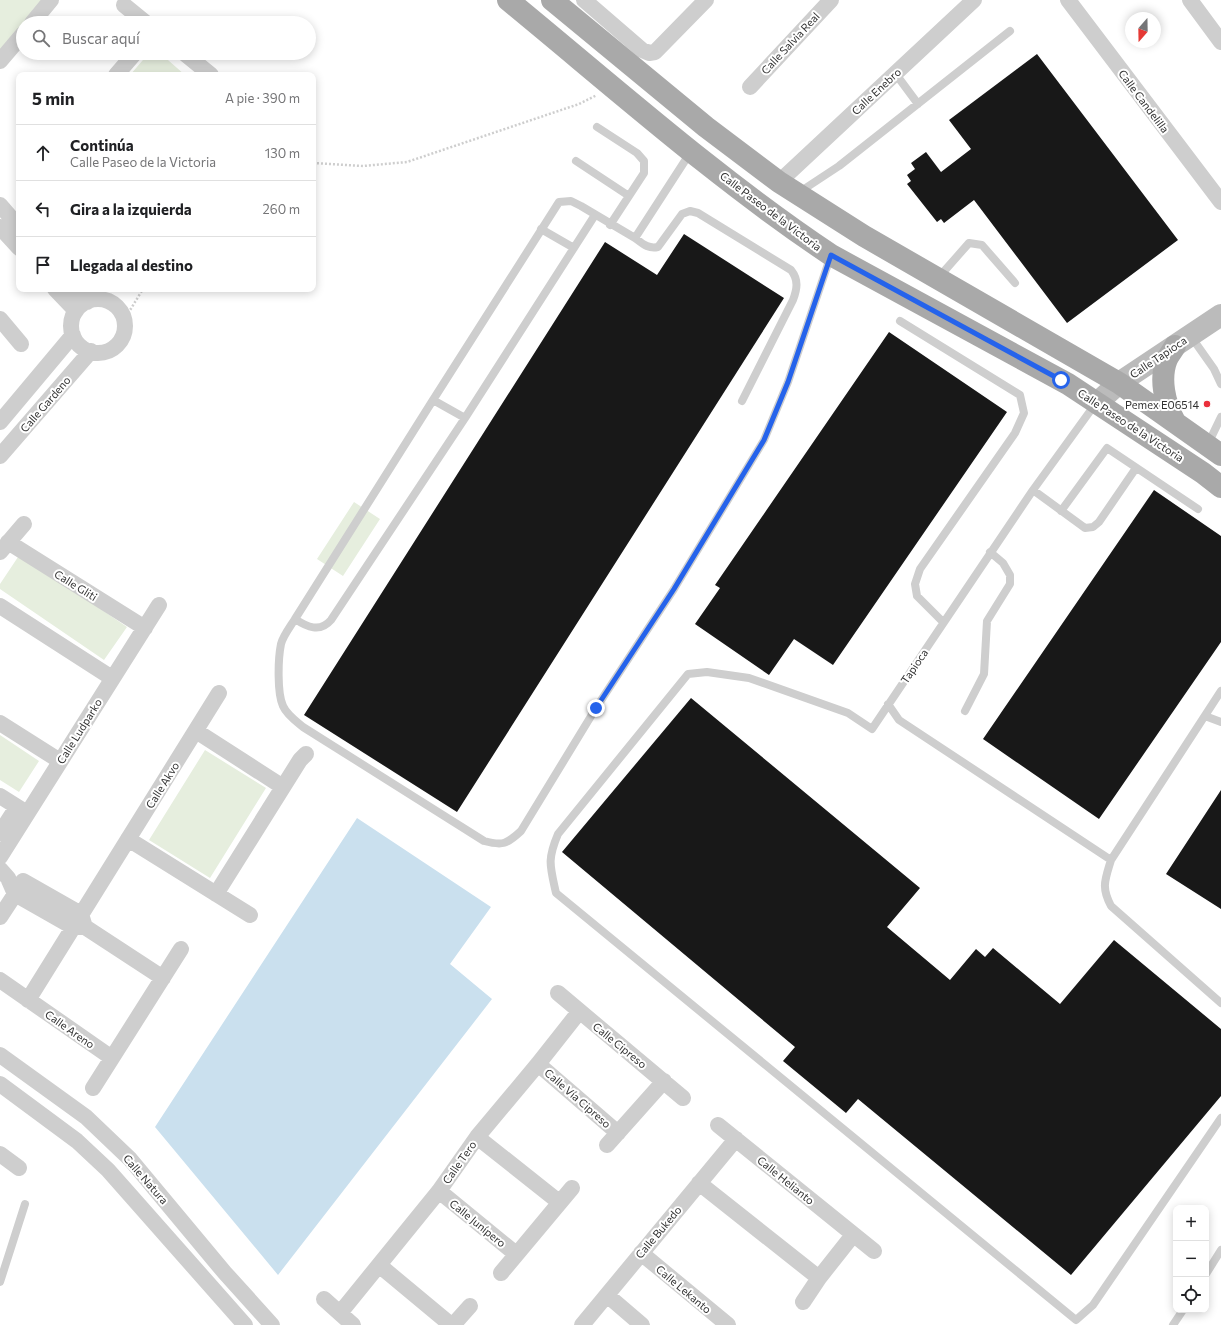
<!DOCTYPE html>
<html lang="es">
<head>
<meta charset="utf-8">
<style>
	:root { --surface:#fff; --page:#f2f2f2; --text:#202124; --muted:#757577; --line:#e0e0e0 }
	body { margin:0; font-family:Commissioner,sans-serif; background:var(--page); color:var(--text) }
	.controls { position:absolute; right:12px; bottom:12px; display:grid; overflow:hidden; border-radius:8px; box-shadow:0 2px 10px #0003 }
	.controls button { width:36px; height:36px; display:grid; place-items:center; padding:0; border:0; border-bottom:1px solid var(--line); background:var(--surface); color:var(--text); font:20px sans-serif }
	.compass { position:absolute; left:1125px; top:12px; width:36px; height:36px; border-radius:50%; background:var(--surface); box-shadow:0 2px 10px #0003; rotate:200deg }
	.stop { position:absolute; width:12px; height:12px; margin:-9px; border:3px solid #2563eb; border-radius:50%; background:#fff }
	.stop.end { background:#2563eb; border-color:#fff; box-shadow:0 1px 4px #0008 }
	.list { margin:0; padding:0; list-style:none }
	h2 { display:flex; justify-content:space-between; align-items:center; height:52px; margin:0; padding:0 16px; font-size:17px }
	h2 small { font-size:13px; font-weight:400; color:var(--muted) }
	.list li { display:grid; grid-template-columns:26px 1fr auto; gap:12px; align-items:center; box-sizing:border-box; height:56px; padding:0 16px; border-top:1px solid var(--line) }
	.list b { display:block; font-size:15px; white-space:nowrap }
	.list p { margin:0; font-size:13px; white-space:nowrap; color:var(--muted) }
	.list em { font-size:13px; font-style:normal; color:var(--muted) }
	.icon { flex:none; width:22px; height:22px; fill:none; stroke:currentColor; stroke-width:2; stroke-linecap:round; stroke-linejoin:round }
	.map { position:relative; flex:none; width:1221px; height:1325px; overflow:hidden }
	.search { position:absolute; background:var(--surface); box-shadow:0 2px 10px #0003; left:16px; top:16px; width:300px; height:44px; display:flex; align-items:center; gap:10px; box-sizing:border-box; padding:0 14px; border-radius:22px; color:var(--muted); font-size:15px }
	.panel { position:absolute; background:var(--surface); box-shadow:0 2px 10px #0003; left:16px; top:72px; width:300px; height:220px; border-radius:8px }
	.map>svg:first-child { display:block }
</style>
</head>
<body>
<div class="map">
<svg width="1221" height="1325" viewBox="0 0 1221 1325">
	<rect width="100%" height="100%" fill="#fff"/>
	<path fill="#e6eede" d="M 0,0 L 43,0 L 0,51 Z
		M 149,53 L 160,53 L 185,75 L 130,75 Z
		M 354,502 L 380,519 L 343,576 L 317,559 Z
		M 20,554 L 127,627 L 104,660 L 0,589 L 0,584 Z
		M 0,735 L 39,761 L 19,792 L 0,780 Z
		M 205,750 L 266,788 L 210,878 L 149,840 Z"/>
	<path fill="#cae0ee" d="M 357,818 L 491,907 L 450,964 L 492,999 L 278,1275 L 155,1127 Z"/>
	<path fill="#181818" d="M 1037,54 L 1178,240 L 1067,323 L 974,200 L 944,223 L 941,219 L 937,222 L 907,184 L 911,181 L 907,175 L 915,169 L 911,163 L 926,152 L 941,172 L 971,149 L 949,120 Z
		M 684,234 L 784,298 L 457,812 L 304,715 L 605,242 L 657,275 Z
		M 889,332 L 1007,412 L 833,665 L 794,639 L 769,675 L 695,624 L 720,588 L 715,585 Z
		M 1154,490 L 1221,536 L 1221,642 L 1099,819 L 983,739 Z
		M 691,698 L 920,888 L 887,927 L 950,980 L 976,949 L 985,957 L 993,948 L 1060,1004 L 1114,940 L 1221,1029 L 1221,1096 L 1071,1275 L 858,1099 L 846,1113 L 783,1061 L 795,1047 L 562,852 Z
		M 1221,790 L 1221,909 L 1166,874 Z"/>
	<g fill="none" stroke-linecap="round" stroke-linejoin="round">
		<path stroke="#cecece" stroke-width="2.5" stroke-dasharray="2 2" stroke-linecap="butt" d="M 313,163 L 363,166 L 407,162 L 579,104 L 597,95
			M 124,320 L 143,289"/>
		<path stroke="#cecece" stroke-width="8" d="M 895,73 L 918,104
			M 597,127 L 637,153 L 644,161 L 644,173 L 610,225
			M 576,161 L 629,196
			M 798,193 L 839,166 L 1010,31
			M 595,215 L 465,418 L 433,400 L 559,202 L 571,201 L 581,206 L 635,238 L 690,153
			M 541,229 L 574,248
			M 635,238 C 643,244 648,249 658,247 L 682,214 L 690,211 L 698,213 L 791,270 C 799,280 797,289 793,300 L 742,401
			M 939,277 L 969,243 L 982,245 L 1015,283
			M 900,321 L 1020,395 L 1024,413 L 1015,433 L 920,569 L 915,584 L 917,596 L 943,622
			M 1190,335 L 1214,369 L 1221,384
			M 1096,403 L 1033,490 L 872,729 L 848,713 L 749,678 L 707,672 L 688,674 L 558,834 C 547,860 550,866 556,893 L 1076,1320 L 1093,1305 L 1221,1118
			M 465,418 L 331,620 C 320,633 307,627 295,619 C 290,627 283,636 281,644 C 278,659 277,693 283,706 C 287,715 296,721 303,727 L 484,841 C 503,846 507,844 521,831 L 596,708 L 674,589 L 764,440 L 788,382 L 831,255
			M 1208,444 L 1221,417
			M 1033,490 L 1085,528 L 1093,527 L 1099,522 L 1136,468
			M 1061,511 L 1107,448 L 1198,509
			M 295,619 L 433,400
			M 1221,691 L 1111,860 C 1105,880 1101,887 1111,906 L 1221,1003
			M 888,704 L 899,720 L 1111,860
			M 965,711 L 984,674 L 987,621 L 1010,584 L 1010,575 L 1003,563 L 990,552
			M 1205,716 L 1221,722
			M 1206,1274 L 1221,1250
			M 0,1282 L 25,1204
			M 1173,1325 L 1183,1310"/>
		<path stroke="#cecece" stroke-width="16" d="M 584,0 L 642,50 L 649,53 L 655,52 L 706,0
			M 1068,0 L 1221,202
			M 1190,0 L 1221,42
			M 124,5 L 146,23
			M 32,23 L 51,0
			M 184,53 L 211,75
			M 0,61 L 23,34
			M 116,75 L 135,53
			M 750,87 L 831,0
			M 779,182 L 974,0
			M 0,205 L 19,227
			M 0,227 L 19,248
			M 55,289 L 76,311
			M 75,289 L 87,302
			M71 326a27 27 0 1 1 54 0a27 27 0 1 1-54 0Z
			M 0,319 L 21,344
			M 0,422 L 73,335
			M 0,456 L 91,351
			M 8,542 L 145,628
			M 0,552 L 24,524
			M 0,606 L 112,678
			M 0,723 L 60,761
			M 196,731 L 283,787
			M 0,796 L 27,813
			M 0,833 L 17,807
			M 128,839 L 250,915
			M 0,857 L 159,605
			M 0,869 L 8,878 L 15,894 L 73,927 L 85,927 L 163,978
			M 23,881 L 81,914 L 84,924
			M 216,894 L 300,760 L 306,754
			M 0,917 L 21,885
			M 0,980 L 112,1058
			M 558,993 L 683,1098
			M 28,1000 L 219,693
			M 0,1055 L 86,1117 L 130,1159 L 225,1273 L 272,1325
			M 538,1064 L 618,1133
			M 0,1084 L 77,1141 L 108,1170 L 245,1325
			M 93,1088 L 181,949
			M 718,1125 L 874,1251
			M 477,1137 L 559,1202
			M 607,1145 L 664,1081
			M 0,1154 L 19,1168
			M 699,1183 L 819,1278
			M 439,1191 L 516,1254
			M 641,1253 L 728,1325
			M 379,1265 L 451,1325
			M 501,1273 L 572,1188
			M 607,1295 L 642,1325
			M 324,1299 L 353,1325
			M 803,1302 L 819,1278 L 853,1235
			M 340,1313 L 439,1191 L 477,1137 L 538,1064 L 579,1012
			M 453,1325 L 470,1306
			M 582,1325 L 736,1139"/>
		<path stroke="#bbb" stroke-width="22" d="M 1097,403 L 1119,383 L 1221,315"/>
		<path stroke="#a9a9a9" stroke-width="22" d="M 508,0 C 614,87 717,179 831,255 L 1068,384 L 1203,473 L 1221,487
			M 552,0 L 706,127 L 779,182 L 864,236 L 1119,383 L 1221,455
			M 1174,420 C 1165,403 1159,379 1167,359 C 1169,355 1173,350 1175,346"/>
	</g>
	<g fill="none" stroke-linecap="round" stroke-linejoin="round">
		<path stroke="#2563eb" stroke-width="5" d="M 596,708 L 674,589 L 764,440 L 788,382 L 831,255 L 1061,380"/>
	</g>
	<circle fill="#eb2f3b" stroke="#fff" stroke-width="1.5" cx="1207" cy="404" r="4"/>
	<g text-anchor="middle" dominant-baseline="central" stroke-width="4" stroke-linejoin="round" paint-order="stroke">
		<g font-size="11" fill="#313131" stroke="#fff">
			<text transform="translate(790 43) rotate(-47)">Calle Salvia Real</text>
			<text transform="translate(876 91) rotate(-43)">Calle Enebro</text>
			<text transform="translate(1144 101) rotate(53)">Calle Candelilla</text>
			<text transform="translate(771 211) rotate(37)">Calle Paseo de la Victoria</text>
			<text transform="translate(1158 357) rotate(-34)">Calle Tapioca</text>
			<text transform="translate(45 404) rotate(-49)">Calle Gardeno</text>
			<text transform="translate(1131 425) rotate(33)">Calle Paseo de la Victoria</text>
			<text transform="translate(76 585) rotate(32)">Calle Gliti</text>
			<text transform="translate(914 666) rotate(-56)">Tapioca</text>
			<text transform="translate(79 731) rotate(-58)">Calle Ludparko</text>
			<text transform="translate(162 785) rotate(-58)">Calle Akvo</text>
			<text transform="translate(70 1029) rotate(35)">Calle Areno</text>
			<text transform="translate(620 1045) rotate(39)">Calle Cipreso</text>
			<text transform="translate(578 1098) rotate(41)">Calle Vía Cipreso</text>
			<text transform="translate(459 1162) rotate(-55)">Calle Tero</text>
			<text transform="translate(146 1179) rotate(49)">Calle Natura</text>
			<text transform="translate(786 1180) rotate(39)">Calle Helianto</text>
			<text transform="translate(478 1223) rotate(39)">Calle Junípero</text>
			<text transform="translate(658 1232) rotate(-50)">Calle Bukedo</text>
			<text transform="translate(684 1289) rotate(40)">Calle Lekanto</text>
		</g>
		<g font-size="11" fill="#313131" stroke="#fff" text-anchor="end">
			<text x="1199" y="404">Pemex E06514</text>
		</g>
	</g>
</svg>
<div class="controls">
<button>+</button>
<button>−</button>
<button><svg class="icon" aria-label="locate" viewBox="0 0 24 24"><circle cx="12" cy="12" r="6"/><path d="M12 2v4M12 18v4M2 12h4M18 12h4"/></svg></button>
</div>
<svg class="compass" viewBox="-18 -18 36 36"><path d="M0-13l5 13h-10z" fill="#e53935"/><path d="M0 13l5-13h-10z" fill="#757577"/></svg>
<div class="stop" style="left:1061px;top:380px"></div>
<div class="stop end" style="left:596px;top:708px"></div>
<div class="search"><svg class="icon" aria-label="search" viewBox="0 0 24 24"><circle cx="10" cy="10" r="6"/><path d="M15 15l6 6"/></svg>Buscar aquí</div>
<section class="panel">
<h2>5 min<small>A pie · 390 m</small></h2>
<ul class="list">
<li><svg class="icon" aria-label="ahead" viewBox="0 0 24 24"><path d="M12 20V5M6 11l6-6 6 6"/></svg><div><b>Continúa</b><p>Calle Paseo de la Victoria</p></div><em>130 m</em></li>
<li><svg class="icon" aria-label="left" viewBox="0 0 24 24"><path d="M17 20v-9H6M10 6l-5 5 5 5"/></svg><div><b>Gira a la izquierda</b></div><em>260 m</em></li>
<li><svg class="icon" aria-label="arrive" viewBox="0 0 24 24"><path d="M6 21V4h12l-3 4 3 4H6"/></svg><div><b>Llegada al destino</b></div></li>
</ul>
</section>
</div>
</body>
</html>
